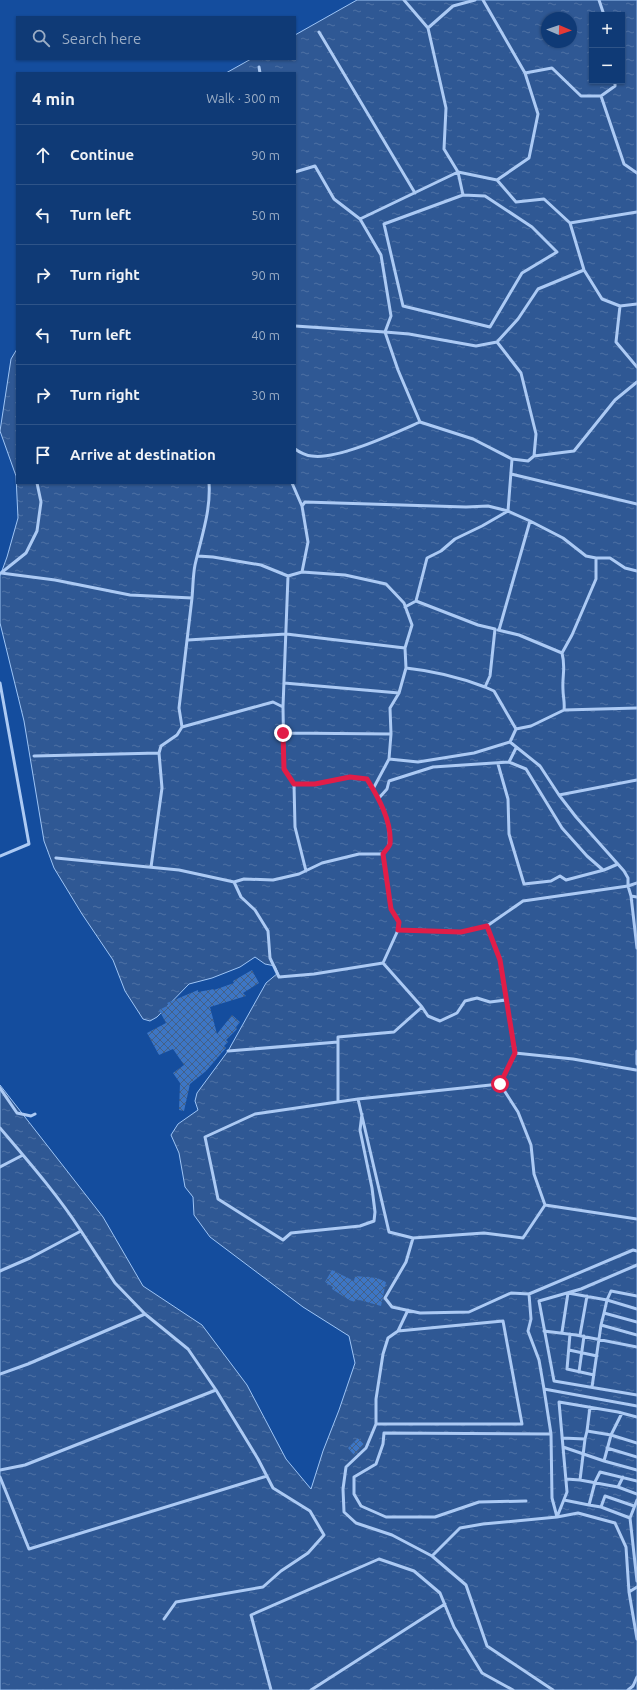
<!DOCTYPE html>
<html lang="en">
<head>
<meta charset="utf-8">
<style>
	:root { --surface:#0f3a76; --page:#18417b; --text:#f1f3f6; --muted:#9badc5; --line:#2f5488 }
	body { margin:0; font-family:Ubuntu,sans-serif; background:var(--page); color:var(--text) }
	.controls { position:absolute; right:12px; top:12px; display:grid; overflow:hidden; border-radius:0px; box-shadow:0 1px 3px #0004 }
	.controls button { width:36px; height:36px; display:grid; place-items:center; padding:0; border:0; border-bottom:1px solid var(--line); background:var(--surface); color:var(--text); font:20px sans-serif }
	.compass { position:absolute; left:541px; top:12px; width:36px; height:36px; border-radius:50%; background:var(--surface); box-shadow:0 1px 3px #0004; rotate:92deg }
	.stop { position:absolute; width:12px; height:12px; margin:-9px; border:3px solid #e11d48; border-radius:50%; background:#fff }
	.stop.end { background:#e11d48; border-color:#fff; box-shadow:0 1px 4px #0008 }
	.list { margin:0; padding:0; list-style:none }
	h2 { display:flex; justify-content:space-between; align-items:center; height:52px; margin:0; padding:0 16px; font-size:17px }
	h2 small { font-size:13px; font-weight:400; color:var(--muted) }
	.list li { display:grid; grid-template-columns:26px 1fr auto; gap:12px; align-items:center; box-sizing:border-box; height:60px; padding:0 16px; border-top:1px solid var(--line) }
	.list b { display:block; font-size:15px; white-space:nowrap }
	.list em { font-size:13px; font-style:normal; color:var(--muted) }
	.icon { flex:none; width:22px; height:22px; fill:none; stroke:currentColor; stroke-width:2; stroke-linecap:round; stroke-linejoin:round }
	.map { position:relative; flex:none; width:637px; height:1690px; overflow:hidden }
	.search { position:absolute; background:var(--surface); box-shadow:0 1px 3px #0004; left:16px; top:16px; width:280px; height:44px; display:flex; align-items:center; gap:10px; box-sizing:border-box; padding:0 14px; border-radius:0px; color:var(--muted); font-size:15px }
	.panel { position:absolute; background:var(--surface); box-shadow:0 1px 3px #0004; left:16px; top:72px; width:280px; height:412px; border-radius:0px }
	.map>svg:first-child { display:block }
</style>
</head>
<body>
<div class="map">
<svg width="637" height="1690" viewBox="0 0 637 1690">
	<defs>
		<pattern id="water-ripples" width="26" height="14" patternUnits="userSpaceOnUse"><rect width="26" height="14" fill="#2f5894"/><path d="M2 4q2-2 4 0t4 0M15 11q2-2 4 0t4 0" fill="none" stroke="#4e71a4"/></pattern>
		<pattern id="building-cross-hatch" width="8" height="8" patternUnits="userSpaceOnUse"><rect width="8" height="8" fill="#3d76c5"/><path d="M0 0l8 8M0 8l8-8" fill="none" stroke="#446188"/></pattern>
	</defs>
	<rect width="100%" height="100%" fill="#144d9e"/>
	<path fill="url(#water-ripples)" stroke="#9ec5f6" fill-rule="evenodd" d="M 357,0 L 637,0 L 637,1690 L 0,1690 L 0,1085 L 103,1217 L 143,1286 L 202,1325 L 247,1385 L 286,1459 L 311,1489 L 323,1451 L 339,1410 L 355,1363 L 349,1336 L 303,1307 L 210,1237 L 194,1215 L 193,1197 L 185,1187 L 179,1153 L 171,1135 L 178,1124 L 198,1110 L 195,1101 L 197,1093 L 228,1051 L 266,983 L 278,973 L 275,966 L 265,964 L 255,957 L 240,967 L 212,978 L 189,984 L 157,1017 L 150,1021 L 143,1019 L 125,991 L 113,960 L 82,914 L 54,868 L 44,841 L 24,721 L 0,623 L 0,576 L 7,557 L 18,518 L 16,476 L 0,431 L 11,359 L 17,349 L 17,483 L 295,483 L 295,73 L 226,73 L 251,59 L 295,59 L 295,35 ZM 592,15 L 622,15 L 622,81 L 592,81 ZM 547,18 L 571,18 L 571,42 L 547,42 Z"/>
	<path fill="url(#building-cross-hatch)" d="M 252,970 L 259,983 L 243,993 L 246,996 L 210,1007 L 217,1034 L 232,1015 L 240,1022 L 236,1027 L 237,1029 L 226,1040 L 228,1042 L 224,1046 L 226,1048 L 206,1071 L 190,1084 L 184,1111 L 179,1110 L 180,1083 L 173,1073 L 184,1065 L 173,1049 L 159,1055 L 147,1033 L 166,1023 L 159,1010 L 169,1005 L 167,1003 L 198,990 L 198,992 L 214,989 L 214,990 L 234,983 L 233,981 Z
		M 332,1270 L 354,1281 L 355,1276 L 377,1278 L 386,1282 L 381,1306 L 356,1299 L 355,1302 L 349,1300 L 332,1289 L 333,1287 L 325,1282 Z
		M 358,1438 L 364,1444 L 354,1455 L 348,1448 Z"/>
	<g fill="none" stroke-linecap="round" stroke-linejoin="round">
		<path stroke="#accaf4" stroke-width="3" d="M 404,0 L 428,28
			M 483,0 L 525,73
			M 599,0 L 604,15
			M 319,32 L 415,193
			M 259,67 L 260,73
			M 615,81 L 615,86 L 601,96 L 624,164 L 637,173
			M 601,96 L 581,96 L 552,68 L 525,73 L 538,114 L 529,158 L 497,180 L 516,202 L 544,199 L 570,223 L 637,212
			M 295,172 L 315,166 L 334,199 L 360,219
			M 497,180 L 458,172 L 360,219 L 381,255 L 391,316 L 385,332 L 409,334 L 476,346 L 497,342
			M 463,195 L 384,224 L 403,306 L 490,327 L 522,273 L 557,252 L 532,227 L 485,196 L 463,195 L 458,172 L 444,149 L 446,108 L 428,28 L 453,6 L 475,0
			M 570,223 L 584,270 L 602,299 L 620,306 L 637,304
			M 620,306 L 616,342 L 637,367
			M 295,326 L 385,332 L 398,370 L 420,422 C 395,433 338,460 312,456 C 307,456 299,452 295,449
			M 420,422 L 473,439 L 512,459 L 508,511
			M 534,456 L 574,451 L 615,400 L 637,382
			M 512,459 L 528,461 L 534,456 L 536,434 L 521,373 L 497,342 L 518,319 L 538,289 L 584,270
			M 511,474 L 637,504
			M 37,483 L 41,502 L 37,531 L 26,553 L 1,573 L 55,580 L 130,595 L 192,598 L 179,708 L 182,727
			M 302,506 L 305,502 L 466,507 L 488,506 L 508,511 L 530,521 L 499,630
			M 530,521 L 563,538 L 586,556 L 596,558 L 596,579 L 572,635 L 562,653
			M 198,556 L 213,557 L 261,565 L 288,576 L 302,572 L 308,542 L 302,506 L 292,483
			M 596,558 L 610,558 L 625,568 L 637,571
			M 302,572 L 345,575 L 386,584 L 404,603 L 412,625 L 405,648
			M 192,598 C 193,587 193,575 195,565 C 201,538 211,511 209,483
			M 405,607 L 416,601 L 427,558 L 441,551 L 455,539 L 482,526 L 508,511
			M 498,630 L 519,635 L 562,653 C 566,668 562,675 563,690 C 563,697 565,702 564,710 L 531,726 L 516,729
			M 188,640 L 286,634 L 405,648 L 406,668 L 399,693 L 284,683
			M 406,668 C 434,671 459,677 485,687 L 490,676 L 495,629 L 478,625 L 416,601
			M 0,683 L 29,844 L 0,856
			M 283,707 L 288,576
			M 564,710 L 637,708
			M 283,733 L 391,734 L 389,759 L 373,789
			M 391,734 L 390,708 L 399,693
			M 510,742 L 540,766 L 559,795 L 637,780
			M 34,756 L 159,753
			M 389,759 L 418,762 L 474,753 L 510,742 L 516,729 L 494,691 L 485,687
			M 509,762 L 526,769 L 562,828 L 587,856 L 603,870
			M 498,764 L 508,799 L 509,834 L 524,884 L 551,881 L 560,876 L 566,880 L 604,870 L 618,864
			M 294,784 L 315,784 L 350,777 L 367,779 C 378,797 392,821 389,844 C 389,847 385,851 383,854 L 391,909 L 399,922 L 398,930
			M 379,798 L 387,789 L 389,781 L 433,767 L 509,762 L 516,748
			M 383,854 L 359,854 L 322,863 L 299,874 L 273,880 L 244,879 L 234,882 L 241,897 L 255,910 L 268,931 L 270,958 L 279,977 L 314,974 L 383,963 L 422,1007
			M 56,858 L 179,870 L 234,882
			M 151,867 L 162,788 L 159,753 L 161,746 L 177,735 L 182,727 L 273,702 L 283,707 L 284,769 L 294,784 L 295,827 L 306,871
			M 631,896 L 628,886 L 637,883
			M 637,897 L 631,896 L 637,948
			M 383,963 L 398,930 L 461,932 L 487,926
			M 228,1051 L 338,1042
			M 515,1053 L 500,960 L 487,926 L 523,901 L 628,886 L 628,878 L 624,871 L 576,817 L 559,795
			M 637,1064 L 637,1051
			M 636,1070 L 573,1059 L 515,1053 L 500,1084 L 518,1112 L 531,1145 L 534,1174 L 545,1205 L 637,1219
			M 500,1084 L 358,1099 L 389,1232 L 413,1238 L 484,1233 L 523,1238 L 545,1205
			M 0,1088 L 17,1113 L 31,1116 L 35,1114
			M 358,1099 L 255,1114 L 205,1137 L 218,1199 L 283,1240 L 291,1233 L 360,1226 L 374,1221 L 375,1212 L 372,1188 L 360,1130 L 362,1114
			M 338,1102 L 338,1037 L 394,1032 L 422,1007 L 428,1016 L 440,1021 L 457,1013 L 465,1001 L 477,998 L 490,1002 L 506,1000
			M 0,1128 C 28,1161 57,1194 81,1231 L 30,1258 L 0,1271
			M 0,1167 L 23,1155
			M 413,1238 L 406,1262 L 385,1298 L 392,1307 L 420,1313 L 469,1312 L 511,1293 L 529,1294
			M 637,1265 L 581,1289 L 539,1301 L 554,1381 L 637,1395
			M 637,1296 L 611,1291 L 607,1300 L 637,1309
			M 408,1310 L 398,1331 L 388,1338 L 383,1354 L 376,1399 L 376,1424 L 366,1448 L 346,1467 L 343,1489 L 344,1512 L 356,1523 L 392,1535 L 432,1556 L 466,1585 L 487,1646 L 553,1690
			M 637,1322 L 604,1313 L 601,1325 L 637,1335
			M 544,1331 L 576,1335 L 637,1347
			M 562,1332 L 568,1293 L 607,1300 L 604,1313
			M 570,1334 L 567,1369 L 594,1375
			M 580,1335 L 587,1296
			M 569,1350 L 597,1356
			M 579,1372 L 584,1336
			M 0,1374 L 28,1364 L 145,1314 L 115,1283 L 81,1231
			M 592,1387 L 601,1325
			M 544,1389 L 539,1360 L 528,1331 L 531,1319 L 529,1294 L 633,1250 L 637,1251
			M 637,1406 L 544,1389 L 551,1434 L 552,1498 L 557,1517 L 578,1513 L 615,1523 L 626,1547 L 629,1592 L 637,1639
			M 590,1407 L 587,1431 L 611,1435 L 622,1413
			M 376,1424 L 522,1424 L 503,1321 L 398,1331
			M 562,1438 L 585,1439 L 587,1431
			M 563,1447 L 604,1461 L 637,1470
			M 607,1448 L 637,1457
			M 604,1461 L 611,1435 L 637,1443
			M 0,1470 L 25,1465 L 216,1390 L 188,1349 L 145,1314
			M 0,1477 L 29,1549 L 267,1476
			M 566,1479 L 580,1480 L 585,1439
			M 580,1480 L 618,1487 L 637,1494
			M 618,1487 L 623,1477
			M 564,1500 L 589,1505 L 595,1482 L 600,1472 L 637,1481
			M 526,1501 L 479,1502 L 435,1517 L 386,1517 L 361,1506 L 354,1494 L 354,1477 L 376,1464 L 383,1444 L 384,1433 L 551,1434
			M 589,1505 L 601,1507 L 605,1496 L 634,1506
			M 601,1507 L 630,1518 L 637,1581
			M 630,1518 L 637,1500
			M 432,1556 L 460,1528 L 483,1524 L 557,1517 L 567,1492 L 559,1402 L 618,1412 L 637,1417
			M 629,1592 L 637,1587
			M 164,1619 L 176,1602 L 263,1587 L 281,1571 L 308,1553 L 324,1535 L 310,1511 L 273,1488 L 258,1459 L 216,1390
			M 271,1690 L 251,1615 L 379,1559 L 414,1571 L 440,1593 L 454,1627 L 482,1673 L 513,1690
			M 311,1690 L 445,1604
			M 628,1690 L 633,1686 L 637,1677"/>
	</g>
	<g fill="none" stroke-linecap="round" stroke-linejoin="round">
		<path stroke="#e11d48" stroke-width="5" d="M 283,733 L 284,769 L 294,784 L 315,784 L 350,777 L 367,779 C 378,797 392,821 390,844 C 389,847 385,851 383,854 L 391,909 L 399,922 L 398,930 L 461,932 L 487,926 L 500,960 L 515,1053 L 500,1084"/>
	</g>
</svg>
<div class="controls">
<button>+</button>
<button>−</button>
</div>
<svg class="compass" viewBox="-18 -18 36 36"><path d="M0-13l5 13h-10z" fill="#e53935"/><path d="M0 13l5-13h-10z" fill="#9badc5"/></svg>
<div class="stop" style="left:500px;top:1084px"></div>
<div class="stop end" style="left:283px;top:733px"></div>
<div class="search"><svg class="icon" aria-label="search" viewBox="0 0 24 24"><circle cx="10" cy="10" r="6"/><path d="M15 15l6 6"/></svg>Search here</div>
<section class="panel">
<h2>4 min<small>Walk · 300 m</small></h2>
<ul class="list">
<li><svg class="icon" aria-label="ahead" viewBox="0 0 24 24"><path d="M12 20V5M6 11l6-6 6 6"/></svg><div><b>Continue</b></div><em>90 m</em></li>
<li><svg class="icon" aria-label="left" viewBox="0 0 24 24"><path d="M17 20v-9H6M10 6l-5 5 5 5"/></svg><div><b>Turn left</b></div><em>50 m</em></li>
<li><svg class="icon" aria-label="right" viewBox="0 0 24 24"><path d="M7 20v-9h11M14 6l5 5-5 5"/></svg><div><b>Turn right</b></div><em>90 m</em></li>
<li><svg class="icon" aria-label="left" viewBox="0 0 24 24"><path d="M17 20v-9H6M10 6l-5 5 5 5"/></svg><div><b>Turn left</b></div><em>40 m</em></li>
<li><svg class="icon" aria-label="right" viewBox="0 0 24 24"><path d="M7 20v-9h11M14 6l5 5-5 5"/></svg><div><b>Turn right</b></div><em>30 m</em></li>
<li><svg class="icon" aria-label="arrive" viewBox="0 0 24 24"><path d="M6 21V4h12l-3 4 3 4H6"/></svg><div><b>Arrive at destination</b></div></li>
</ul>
</section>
</div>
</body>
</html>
